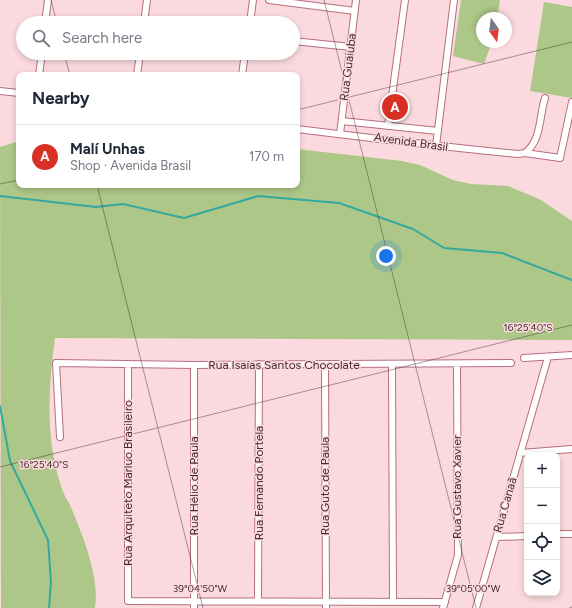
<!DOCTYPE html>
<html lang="en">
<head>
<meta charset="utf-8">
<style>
	:root { --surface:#fff; --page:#f2f2f3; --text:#1f2937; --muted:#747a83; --line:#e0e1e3; --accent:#d93025 }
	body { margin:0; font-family:Figtree,sans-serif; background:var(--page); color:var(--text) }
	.controls { position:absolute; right:12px; bottom:12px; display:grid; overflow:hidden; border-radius:8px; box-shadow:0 2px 6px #0003 }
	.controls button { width:36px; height:36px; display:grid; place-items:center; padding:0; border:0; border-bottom:1px solid var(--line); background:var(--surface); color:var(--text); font:20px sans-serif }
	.compass { position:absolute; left:476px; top:12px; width:36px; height:36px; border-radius:50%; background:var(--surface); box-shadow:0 2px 6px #0003; rotate:166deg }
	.you { position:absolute; left:386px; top:256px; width:14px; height:14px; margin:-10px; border:3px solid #fff; border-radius:50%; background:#1a73e8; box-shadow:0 0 0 6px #1a73e833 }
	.badge { display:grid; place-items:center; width:26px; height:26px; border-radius:50%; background:var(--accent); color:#fff; font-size:13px; font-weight:700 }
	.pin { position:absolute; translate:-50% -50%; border:2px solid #fff; box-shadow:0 1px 4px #0006 }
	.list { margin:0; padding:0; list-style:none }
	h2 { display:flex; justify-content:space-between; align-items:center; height:52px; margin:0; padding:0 16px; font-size:17px }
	h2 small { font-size:13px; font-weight:400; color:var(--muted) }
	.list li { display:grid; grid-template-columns:26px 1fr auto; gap:12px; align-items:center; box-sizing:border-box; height:64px; padding:0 16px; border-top:1px solid var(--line) }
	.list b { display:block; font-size:15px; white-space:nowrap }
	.list p { margin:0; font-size:13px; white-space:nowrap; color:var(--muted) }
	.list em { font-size:13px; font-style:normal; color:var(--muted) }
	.icon { flex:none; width:22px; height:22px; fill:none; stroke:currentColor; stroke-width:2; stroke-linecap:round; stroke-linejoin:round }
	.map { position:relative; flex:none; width:572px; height:608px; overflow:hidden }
	.search { position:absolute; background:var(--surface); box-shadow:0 2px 6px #0003; left:16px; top:16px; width:284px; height:44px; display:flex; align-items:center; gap:10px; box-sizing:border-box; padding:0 14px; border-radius:22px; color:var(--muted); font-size:15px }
	.panel { position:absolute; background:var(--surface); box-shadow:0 2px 6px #0003; left:16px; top:72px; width:284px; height:116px; border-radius:8px }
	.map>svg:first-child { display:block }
</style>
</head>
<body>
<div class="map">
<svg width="572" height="608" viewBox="0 0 572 608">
	<rect width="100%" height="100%" fill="#fbdadf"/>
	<path fill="#acc787" d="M 461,0 L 500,0 L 497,18 L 482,18 L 482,42 L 492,42 L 484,64 L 453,56 Z
		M 544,2 L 572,7 L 572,98 L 530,91 Z
		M 19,141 L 19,185 L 297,185 L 297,149 L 402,161 L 420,165 L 453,180 L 471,184 L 508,186 L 541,200 L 572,221 L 572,340 L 55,338 C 48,388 45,440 62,489 C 64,495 67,500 70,505 C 82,534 100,576 95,608 L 1,608 L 0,147 Z"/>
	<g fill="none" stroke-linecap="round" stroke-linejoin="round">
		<path stroke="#37a89e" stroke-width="2" d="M 0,196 L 96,207 L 123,204 L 184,218 L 258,196 L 339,203 L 413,229 L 444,248 L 502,253 L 572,280
			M 0,406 L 10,461 L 48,540 L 51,582 L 49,608"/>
		<g stroke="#b66f7d" stroke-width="8">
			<path id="street" d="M 269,0 L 355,11
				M 45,23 L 48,0
				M 144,23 L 147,0
				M 250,23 L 253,0
				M 293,41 L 351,47
				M 39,75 L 42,53
				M 137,75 L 140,53
				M 242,75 L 245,53
				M 0,91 L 19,93
				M 342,121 L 438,131
				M 388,126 L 405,0
				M 297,129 C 370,138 444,147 518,154 L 525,153 L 560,158 L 572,102
				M 340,134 L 356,0
				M 436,146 L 454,0
				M 525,153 C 542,140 539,116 545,98
				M 524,358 L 572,355
				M 325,364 L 326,608
				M 392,364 L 393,601
				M 128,365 L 128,601 L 445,602
				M 194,365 L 194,608
				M 60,437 L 56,363 L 194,365 L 511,363
				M 520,453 L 572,449
				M 557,534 L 572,534
				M 497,537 L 527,536
				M 258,602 L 259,364
				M 443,608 L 458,555 L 457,364
				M 476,608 L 548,357"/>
		</g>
		<use href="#street" stroke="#fff" stroke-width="6"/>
	</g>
	<path fill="none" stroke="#482a30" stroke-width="1" stroke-opacity="0.45" d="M 51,0 L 57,23M 324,0 L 476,608M 64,53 L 70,75M 297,110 L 572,42M 0,184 L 19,180M 97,185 L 203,608M 0,467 L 572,325M 569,608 L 572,607"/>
	<g text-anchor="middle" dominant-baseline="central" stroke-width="3" stroke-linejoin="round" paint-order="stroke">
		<g font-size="12" fill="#482a30" stroke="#fbdadf">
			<text transform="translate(348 67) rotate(-83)">Rua Guaiuba</text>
			<text transform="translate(411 142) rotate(8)">Avenida Brasil</text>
			<text x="284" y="365">Rua Isaías Santos Chocolate</text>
			<text transform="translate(128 483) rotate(-90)">Rua Arquiteto Marluo Brasileiro</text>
			<text transform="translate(259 483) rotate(-90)">Rua Fernando Portela</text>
			<text transform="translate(194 486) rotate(-90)">Rua Hélio de Paula</text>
			<text transform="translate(325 486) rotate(-90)">Rua Guto de Paula</text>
			<text transform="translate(457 487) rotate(-90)">Rua Gustavo Xavier</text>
			<text transform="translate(505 505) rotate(-74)">Rua Canaã</text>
		</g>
	</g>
	<g font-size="10" text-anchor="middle" fill="#482a30" stroke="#fbdadf" stroke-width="3" stroke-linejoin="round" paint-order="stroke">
		<text x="528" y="331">16°25'40"S</text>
		<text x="44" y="468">16°25'40"S</text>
		<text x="200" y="592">39°04'50"W</text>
		<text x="473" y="592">39°05'00"W</text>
	</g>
</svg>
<div class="controls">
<button>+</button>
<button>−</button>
<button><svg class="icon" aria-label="locate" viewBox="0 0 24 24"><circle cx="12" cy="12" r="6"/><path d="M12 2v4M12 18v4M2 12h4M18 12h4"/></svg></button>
<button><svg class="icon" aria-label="layers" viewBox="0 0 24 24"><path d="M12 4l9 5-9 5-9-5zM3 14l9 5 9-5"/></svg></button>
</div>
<svg class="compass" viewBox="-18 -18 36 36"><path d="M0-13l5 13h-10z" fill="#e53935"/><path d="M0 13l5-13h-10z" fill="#747a83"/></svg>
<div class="you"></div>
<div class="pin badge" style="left:395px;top:107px">A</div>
<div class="search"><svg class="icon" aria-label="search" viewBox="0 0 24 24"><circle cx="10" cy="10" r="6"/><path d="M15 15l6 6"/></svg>Search here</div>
<section class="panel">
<h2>Nearby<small></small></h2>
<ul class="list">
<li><span class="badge">A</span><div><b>Malí Unhas</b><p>Shop · Avenida Brasil</p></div><em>170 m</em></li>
</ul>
</section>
</div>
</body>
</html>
